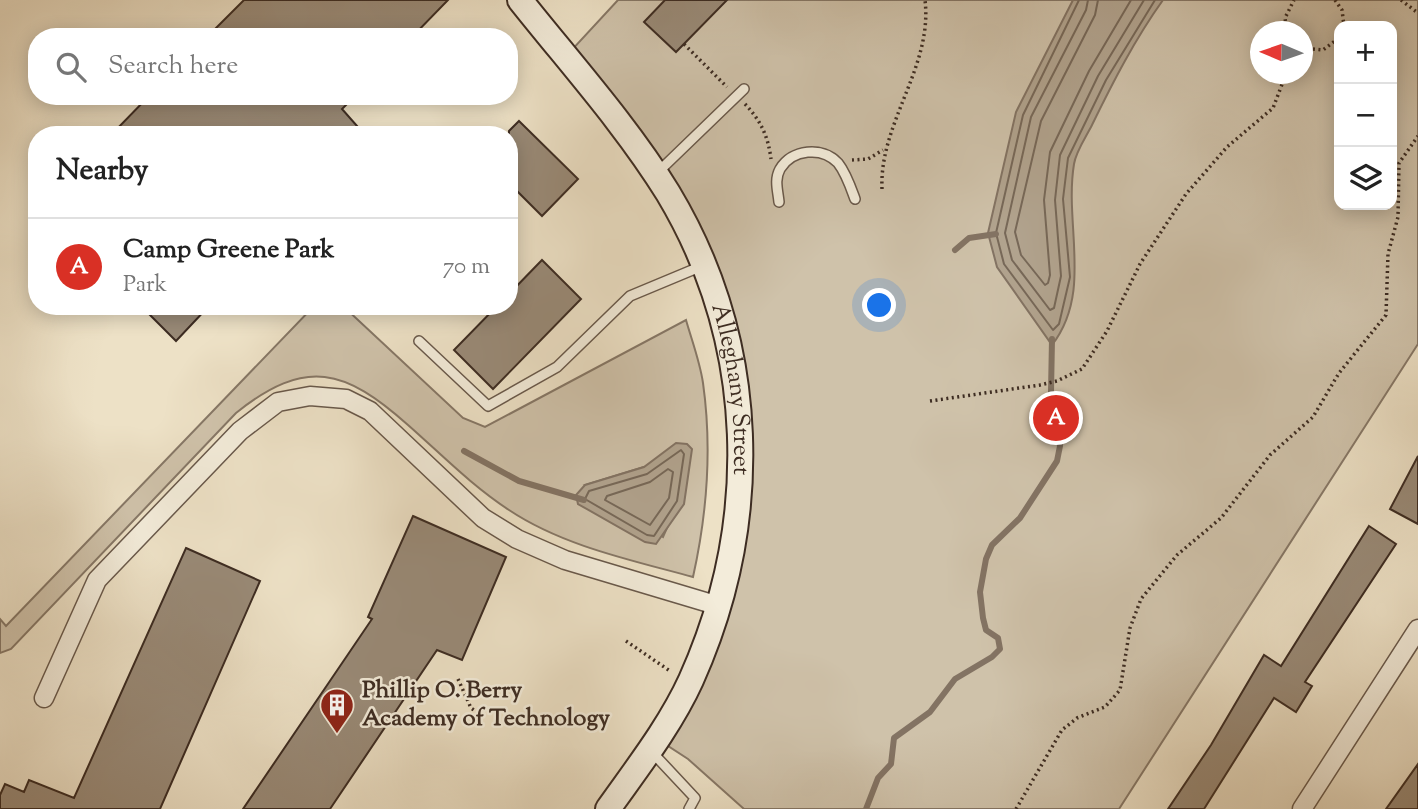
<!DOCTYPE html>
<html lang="en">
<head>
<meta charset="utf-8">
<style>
	:root { --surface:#fff; --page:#f6f6f6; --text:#222; --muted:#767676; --line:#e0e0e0; --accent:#d93025 }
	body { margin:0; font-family:"Sorts Mill Goudy",serif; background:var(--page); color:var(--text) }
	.controls { position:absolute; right:21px; top:21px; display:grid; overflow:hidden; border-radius:14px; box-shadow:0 4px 18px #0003 }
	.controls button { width:63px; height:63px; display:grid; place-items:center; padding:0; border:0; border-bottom:2px solid var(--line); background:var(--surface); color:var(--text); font:35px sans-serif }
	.compass { position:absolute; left:1250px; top:21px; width:63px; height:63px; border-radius:50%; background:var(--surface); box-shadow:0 4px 18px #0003; rotate:272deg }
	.you { position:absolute; left:880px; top:306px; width:24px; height:24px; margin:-18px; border:5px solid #fff; border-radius:50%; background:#1a73e8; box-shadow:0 0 0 10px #1a73e833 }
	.badge { display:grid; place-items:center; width:46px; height:46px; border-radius:50%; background:var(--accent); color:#fff; font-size:23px; font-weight:700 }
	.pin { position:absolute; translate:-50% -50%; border:4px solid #fff; box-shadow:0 2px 7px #0006 }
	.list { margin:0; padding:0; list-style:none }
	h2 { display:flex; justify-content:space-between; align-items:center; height:91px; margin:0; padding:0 28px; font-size:30px }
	h2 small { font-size:23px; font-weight:400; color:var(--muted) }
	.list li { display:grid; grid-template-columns:46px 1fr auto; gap:21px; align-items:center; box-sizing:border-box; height:98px; padding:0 28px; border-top:2px solid var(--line) }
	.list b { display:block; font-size:26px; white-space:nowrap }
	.list p { margin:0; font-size:23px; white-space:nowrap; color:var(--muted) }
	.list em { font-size:23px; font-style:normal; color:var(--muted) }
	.icon { flex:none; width:38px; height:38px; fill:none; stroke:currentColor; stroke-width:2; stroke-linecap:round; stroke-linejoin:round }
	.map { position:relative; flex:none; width:1418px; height:809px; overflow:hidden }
	.search { position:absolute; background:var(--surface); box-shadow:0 4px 18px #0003; left:28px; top:28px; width:490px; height:77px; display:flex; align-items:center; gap:18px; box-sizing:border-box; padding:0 24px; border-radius:28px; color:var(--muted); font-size:26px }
	.panel { position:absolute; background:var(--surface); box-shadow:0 4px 18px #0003; left:28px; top:126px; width:490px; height:189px; border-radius:28px }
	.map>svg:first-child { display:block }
</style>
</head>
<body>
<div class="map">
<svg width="1418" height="809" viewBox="0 0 1418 809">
	<rect width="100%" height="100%" fill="#ede1c6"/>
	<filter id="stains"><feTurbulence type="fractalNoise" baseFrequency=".00286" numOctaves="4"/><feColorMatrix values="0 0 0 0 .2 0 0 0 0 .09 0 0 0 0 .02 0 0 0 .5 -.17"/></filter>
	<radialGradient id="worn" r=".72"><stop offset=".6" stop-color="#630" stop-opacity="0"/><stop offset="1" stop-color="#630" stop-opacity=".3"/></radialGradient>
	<path fill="#cfc2aa" stroke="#867766" stroke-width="2" fill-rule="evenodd" d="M 618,0 L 1418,0 L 1418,344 L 1119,809 L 744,809 L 688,759 L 659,740 L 737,537 L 719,296 L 568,54 ZM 1339,26 L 1392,26 L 1392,205 L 1339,205 ZM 1260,32 L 1302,32 L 1302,74 L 1260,74 Z
		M 314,306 L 343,306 L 463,418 L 485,427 L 686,320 C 692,341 700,362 703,383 C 712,447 707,514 693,577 C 631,560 563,546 509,510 C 472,486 441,454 408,425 C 345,369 306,357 236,413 L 11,649 L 0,653 L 0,619 L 6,626 ZM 644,467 L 678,512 L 670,521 L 663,537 L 585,485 Z"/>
	<path fill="#b1a38e" stroke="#837363" stroke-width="2" d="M 1073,0 L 1163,0 C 1135,39 1113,82 1092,125 C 1086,137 1076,151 1074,164 C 1064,225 1093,292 1052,345 L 997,267 L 988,233 L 1016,112 Z
		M 676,443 L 687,444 L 692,449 L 684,504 L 656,544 L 645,542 L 578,504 L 576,495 L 585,485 L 644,467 Z"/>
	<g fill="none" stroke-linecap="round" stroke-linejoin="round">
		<path stroke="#776858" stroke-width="2" d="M 1079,0 L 1023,115 L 996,233 L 1004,264 L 1053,330 L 1059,324 L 1070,277 L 1063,199 L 1068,158 L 1106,80 L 1155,0
			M 1088,0 L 1086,10 L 1031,117 L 1005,233 L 1012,260 L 1050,310 L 1054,308 L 1061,276 L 1055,200 L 1060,155 L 1098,76 L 1144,0
			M 1098,0 L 1095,15 L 1041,121 L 1015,232 L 1021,255 L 1045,285 L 1048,283 L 1050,275 L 1044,200 L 1050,152 L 1089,71 L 1131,0
			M 681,450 L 684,454 L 677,501 L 654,536 L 647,535 L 585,499 L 589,491 L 647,474 Z
			M 668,469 L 673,472 L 669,498 L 650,525 L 605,500 L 607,496 L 650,482 Z"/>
		<path stroke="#837363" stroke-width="6" d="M 955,250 L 969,238 L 996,234
			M 464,451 L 519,481 L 584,500
			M 866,809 L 878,778 L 891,764 L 894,738 L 930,712 L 955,679 L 992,657 L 1000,649 L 998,638 L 986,630 L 983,618 L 980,592 L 986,559 L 992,545 L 1020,518 L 1057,461 L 1060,446 L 1051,392 L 1052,339"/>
	</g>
	<path fill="#998a77" stroke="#3d2c22" stroke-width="2" d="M 244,0 L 448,0 L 412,37 L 207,37 Z
		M 665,0 L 727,0 L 676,52 L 644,22 Z
		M 149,96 L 355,96 L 342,109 L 365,135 L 111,135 Z
		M 519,121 L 578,179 L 542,216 L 509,183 L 509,131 Z
		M 542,260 L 581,299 L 493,389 L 454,350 L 497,306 L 509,306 L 509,294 Z
		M 141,306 L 209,306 L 176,341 Z
		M 1418,456 L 1418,524 L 1390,509 Z
		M 413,516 L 506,557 L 462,660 L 437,650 L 330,809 L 243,809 L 372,619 L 368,617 Z
		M 1369,526 L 1396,544 L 1305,682 L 1312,686 L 1296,712 L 1274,698 L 1204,809 L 1168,809 L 1211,745 L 1264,655 L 1281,666 Z
		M 186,548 L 260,581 L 160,809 L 0,809 L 0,795 L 5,784 L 24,792 L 29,780 L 74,798 Z
		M 1418,764 L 1418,809 L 1386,809 Z"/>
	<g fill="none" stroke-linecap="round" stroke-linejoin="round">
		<g stroke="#69594b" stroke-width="12">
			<path id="lane" d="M 656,174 L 744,89
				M 779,202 C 778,191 774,180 780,169 C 792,149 822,146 838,163 C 846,173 851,188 855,199
				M 419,341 L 488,406 L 557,367 L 630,296 L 702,266
				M 651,751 L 695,798 L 689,809"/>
		</g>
		<g stroke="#69594b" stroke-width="21">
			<path id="street" d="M 44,698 L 97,580 L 240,431 L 278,402 L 310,396 L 346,399 L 370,411 L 483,518 L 517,539 L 565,560 L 719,606
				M 1302,809 L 1418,629"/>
		</g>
		<g stroke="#3d2c22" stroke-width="28">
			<g id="secondary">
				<path id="s1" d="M 520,0 C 570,63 626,125 668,193 C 758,343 762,522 691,680 C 670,726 637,768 608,809"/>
			</g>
		</g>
		<path stroke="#3d2c22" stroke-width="3.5" stroke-dasharray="2 3.5" stroke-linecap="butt" d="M 1335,0 L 1342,10 L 1344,26
			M 1401,0 L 1418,13
			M 1287,32 L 1285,18 L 1294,0
			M 684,44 L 727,87
			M 1302,48 L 1323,50 L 1339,38
			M 745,104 C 761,121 768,136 771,159
			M 852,160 L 868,159 L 883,150
			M 882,189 C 879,123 933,67 925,0
			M 930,401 L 1040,385 L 1057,381 L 1082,369 L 1107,331 L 1140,264 L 1186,194 L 1227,147 L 1273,108 L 1286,74
			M 626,641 L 670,671
			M 458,679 L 471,708 L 484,717
			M 1016,809 L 1062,730 L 1077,718 L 1105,707 L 1120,690 L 1130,628 L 1141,599 L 1177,555 L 1221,518 L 1270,455 L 1313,417 L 1339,373 L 1386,315 L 1388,254 L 1398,217 L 1399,163 L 1418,136"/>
		<use href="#lane" stroke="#f3ecda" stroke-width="9"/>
		<use href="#street" stroke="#f3ecda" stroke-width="18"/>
		<use href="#secondary" stroke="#f3ecda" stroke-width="24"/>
	</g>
	<defs>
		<g id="building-pin" transform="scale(1.75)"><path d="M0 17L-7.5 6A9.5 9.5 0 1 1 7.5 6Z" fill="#8f2418" stroke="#f3ecda"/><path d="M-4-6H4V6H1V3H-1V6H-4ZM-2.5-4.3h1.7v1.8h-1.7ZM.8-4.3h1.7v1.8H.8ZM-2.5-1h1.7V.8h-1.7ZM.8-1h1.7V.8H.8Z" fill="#fff"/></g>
	</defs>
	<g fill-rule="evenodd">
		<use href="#building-pin" x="337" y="705"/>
	</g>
	<g text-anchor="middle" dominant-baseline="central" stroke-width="5" stroke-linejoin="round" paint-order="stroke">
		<g font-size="24" fill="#3d2c22" stroke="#f3ecda">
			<text stroke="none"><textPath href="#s1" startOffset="452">Alleghany Street</textPath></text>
		</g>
		<g font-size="24" font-weight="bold" fill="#3d2c22" stroke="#f3ecda" text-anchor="start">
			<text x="362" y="691">Phillip O. Berry<tspan x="362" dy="28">Academy of Technology</tspan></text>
		</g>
	</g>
	<rect width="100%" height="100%" filter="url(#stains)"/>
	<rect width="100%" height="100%" fill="url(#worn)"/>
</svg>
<div class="controls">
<button>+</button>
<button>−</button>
<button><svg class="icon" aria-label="layers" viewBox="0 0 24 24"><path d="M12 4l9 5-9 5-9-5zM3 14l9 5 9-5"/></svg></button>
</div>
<svg class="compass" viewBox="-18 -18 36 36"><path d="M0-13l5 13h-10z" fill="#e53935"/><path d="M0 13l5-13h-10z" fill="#767676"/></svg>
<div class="you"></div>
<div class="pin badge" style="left:1056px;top:418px">A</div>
<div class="search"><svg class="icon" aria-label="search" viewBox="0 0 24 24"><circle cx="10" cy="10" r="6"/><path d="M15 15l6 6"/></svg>Search here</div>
<section class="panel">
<h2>Nearby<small></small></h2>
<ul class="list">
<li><span class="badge">A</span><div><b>Camp Greene Park</b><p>Park</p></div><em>70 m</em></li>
</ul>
</section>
</div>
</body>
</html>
